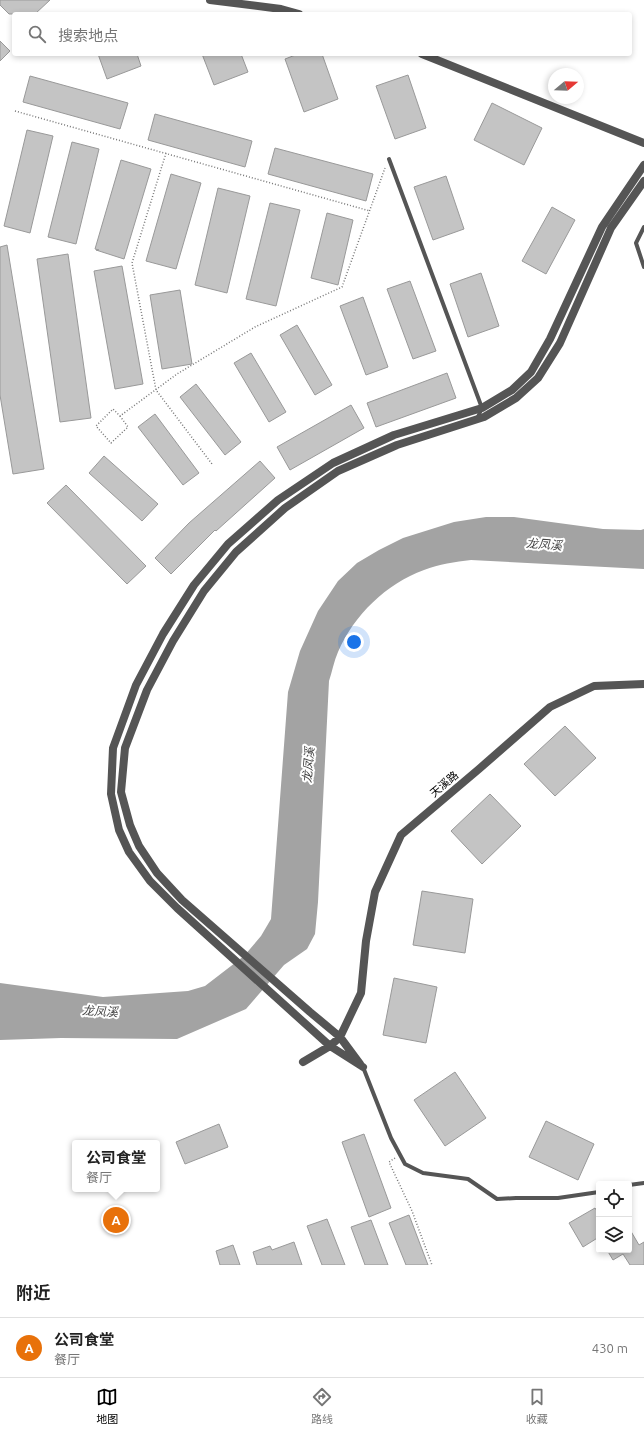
<!DOCTYPE html>
<html lang="zh">
<head>
<meta charset="utf-8">
<style>
	:root { --surface:#fff; --page:#f2f2f2; --text:#222; --muted:#767676; --line:#e0e0e0; --accent:#000 }
	body { margin:0; font-family:Ubuntu,"Noto Sans SC",sans-serif; background:var(--page); color:var(--text) }
	.controls { position:absolute; right:12px; bottom:12px; display:grid; overflow:hidden; border-radius:4px; box-shadow:0 2px 6px #0003 }
	.controls button { width:36px; height:36px; display:grid; place-items:center; padding:0; border:0; border-bottom:1px solid var(--line); background:var(--surface); color:var(--text); font:20px sans-serif }
	.compass { position:absolute; left:548px; top:68px; width:36px; height:36px; border-radius:50%; background:var(--surface); box-shadow:0 2px 6px #0003; rotate:71deg }
	.you { position:absolute; left:354px; top:642px; width:14px; height:14px; margin:-10px; border:3px solid #fff; border-radius:50%; background:#1a73e8; box-shadow:0 0 0 6px #1a73e833 }
	.badge { display:grid; place-items:center; width:26px; height:26px; border-radius:50%; background:var(--accent); color:#fff; font-size:13px; font-weight:700 }
	.pin { position:absolute; translate:-50% -50%; border:2px solid #fff; box-shadow:0 1px 4px #0006 }
	.popup { position:absolute; left:72px; top:1140px; width:88px; height:52px; box-sizing:border-box; display:grid; place-content:center; border-radius:4px; background:var(--surface); filter:drop-shadow(0 1px 3px #0005); font-size:13px; white-space:nowrap; color:var(--muted) }
	.popup b { font-size:15px; color:var(--text) }
	.popup::after { content:''; position:absolute; left:50%; top:100%; margin-left:-8px; border:8px solid transparent; border-top-color:var(--surface) }
	.list { margin:0; padding:0; list-style:none }
	h2 { display:flex; justify-content:space-between; align-items:center; height:52px; margin:0; padding:0 16px; font-size:17px }
	h2 small { font-size:13px; font-weight:400; color:var(--muted) }
	.list li { display:grid; grid-template-columns:26px 1fr auto; gap:12px; align-items:center; box-sizing:border-box; height:60px; padding:0 16px; border-top:1px solid var(--line) }
	.list b { display:block; font-size:15px; white-space:nowrap }
	.list p { margin:0; font-size:13px; white-space:nowrap; color:var(--muted) }
	.list em { font-size:13px; font-style:normal; color:var(--muted) }
	.icon { flex:none; width:22px; height:22px; fill:none; stroke:currentColor; stroke-width:2; stroke-linecap:round; stroke-linejoin:round }
	.map { position:relative; flex:none; width:644px; height:1265px; overflow:hidden }
	.search { position:absolute; background:var(--surface); box-shadow:0 2px 6px #0003; left:12px; right:12px; top:12px; height:44px; display:flex; align-items:center; gap:10px; box-sizing:border-box; padding:0 14px; border-radius:4px; color:var(--muted); font-size:15px }
	.sheet { height:112px; background:var(--surface) }
	nav { display:flex; justify-content:space-around; align-items:center; box-sizing:border-box; height:56px; border-top:1px solid var(--line); background:var(--surface); font-size:11px; color:var(--muted) }
	nav a { display:grid; justify-items:center; gap:2px }
	nav .on { color:var(--accent) }
	.map>svg:first-child { display:block }
</style>
</head>
<body>
<div class="map">
<svg width="644" height="1265" viewBox="0 0 644 1265">
	<rect width="100%" height="100%" fill="#fff"/>
	<path fill="#a3a3a3" d="M 486,517 L 514,517 L 603,529 L 641,530 L 644,529 L 644,569 L 471,560 C 455,562 439,564 424,570 C 386,584 354,615 338,652 C 334,661 332,672 329,681 L 318,902 L 315,934 L 307,949 L 284,965 L 246,1009 L 177,1039 L 61,1038 L 0,1040 L 0,983 L 103,997 L 188,991 L 205,986 L 244,956 L 261,936 L 271,919 L 288,692 L 300,651 L 318,611 L 338,581 L 357,563 L 379,550 L 403,538 L 454,522 Z"/>
	<path fill="#c4c4c4" stroke="#999" d="M 0,0 L 50,0 L 35,14 L 9,14 L 0,5 Z
		M 0,41 L 10,51 L 0,61 Z
		M 98,54 L 137,54 L 141,66 L 107,79 Z
		M 202,54 L 241,54 L 248,72 L 214,85 Z
		M 298,54 L 322,54 L 338,99 L 304,112 L 285,59 Z
		M 408,75 L 426,128 L 395,139 L 376,86 Z
		M 30,76 L 128,103 L 120,129 L 23,102 Z
		M 492,103 L 542,128 L 524,165 L 474,140 Z
		M 155,114 L 252,141 L 245,167 L 148,140 Z
		M 27,130 L 53,136 L 30,233 L 4,226 Z
		M 72,142 L 99,149 L 76,244 L 48,237 Z
		M 275,148 L 373,174 L 366,201 L 268,174 Z
		M 121,160 L 151,169 L 124,259 L 96,250 L 99,250 L 95,249 Z
		M 171,174 L 201,183 L 176,269 L 146,261 Z
		M 446,176 L 464,229 L 433,240 L 414,187 Z
		M 218,188 L 250,196 L 227,293 L 195,285 Z
		M 270,203 L 300,210 L 276,306 L 246,299 Z
		M 552,207 L 575,220 L 546,274 L 522,261 Z
		M 327,213 L 353,220 L 338,285 L 311,278 Z
		M 7,245 L 44,469 L 13,474 L 0,395 L 0,247 Z
		M 68,254 L 91,418 L 60,422 L 37,259 Z
		M 122,266 L 143,384 L 115,389 L 94,271 Z
		M 481,273 L 499,326 L 468,337 L 450,284 Z
		M 410,281 L 436,351 L 413,359 L 387,289 Z
		M 180,290 L 192,364 L 162,369 L 150,295 Z
		M 363,297 L 388,367 L 366,375 L 340,306 Z
		M 297,325 L 332,385 L 315,395 L 280,335 Z
		M 251,353 L 286,412 L 269,422 L 234,363 Z
		M 447,373 L 456,398 L 376,427 L 367,403 Z
		M 196,384 L 241,442 L 225,455 L 180,397 Z
		M 351,405 L 364,428 L 290,470 L 277,447 Z
		M 155,414 L 199,473 L 183,485 L 138,427 Z
		M 104,456 L 158,504 L 142,521 L 89,473 Z
		M 260,461 L 275,478 L 216,531 L 215,530 L 171,574 L 155,558 L 189,523 Z
		M 66,485 L 146,566 L 127,584 L 47,503 Z
		M 565,726 L 596,758 L 555,796 L 524,764 Z
		M 490,794 L 521,826 L 482,864 L 451,831 Z
		M 422,891 L 473,899 L 465,953 L 413,945 Z
		M 394,978 L 437,987 L 426,1043 L 383,1035 Z
		M 455,1072 L 486,1118 L 445,1146 L 414,1100 Z
		M 546,1121 L 594,1144 L 578,1180 L 529,1157 Z
		M 219,1124 L 228,1147 L 185,1164 L 176,1142 Z
		M 364,1134 L 391,1208 L 369,1217 L 342,1142 Z
		M 595,1208 L 599,1214 L 599,1237 L 583,1247 L 569,1223 Z
		M 409,1215 L 428,1265 L 406,1265 L 389,1223 Z
		M 327,1219 L 345,1265 L 322,1265 L 307,1226 Z
		M 371,1220 L 388,1265 L 365,1265 L 351,1227 Z
		M 629,1228 L 639,1245 L 644,1242 L 644,1265 L 630,1265 L 623,1254 L 613,1260 L 607,1250 L 629,1250 Z
		M 294,1242 L 302,1265 L 257,1265 L 253,1252 L 270,1246 L 272,1250 Z
		M 233,1245 L 240,1265 L 220,1265 L 216,1251 Z"/>
	<g fill="none" stroke-linecap="round" stroke-linejoin="round">
		<path stroke="#777" stroke-width="1.5" stroke-dasharray="1 2" stroke-linecap="butt" d="M 15,111 L 370,211
			M 166,153 L 132,263 L 156,390 L 212,464
			M 120,416 L 128,427 L 111,443 L 96,426 L 113,409 L 120,416 L 177,374 L 255,327 L 342,287 L 385,168
			M 395,1158 L 389,1162 L 412,1211 L 432,1265"/>
		<path stroke="#555" stroke-width="4" d="M 389,159 L 482,408 L 477,419
			M 644,227 L 636,243 L 644,267
			M 363,1067 L 391,1138 L 405,1164 L 423,1173 L 468,1179 L 497,1199 L 516,1198 L 558,1198 L 599,1192
			M 629,1185 L 644,1183"/>
		<path stroke="#555" stroke-width="8" d="M 303,1062 L 330,1046 L 340,1037 L 361,993 L 366,941 L 375,892 L 401,835 L 479,769 L 550,707 L 594,686 L 644,684
			M 360,1064 L 340,1037 L 310,1012 L 182,900 L 157,873 L 139,846 L 130,825 L 121,792 L 125,748 L 147,690 L 173,641 L 204,591 L 236,552 L 285,508 L 338,471 L 397,445 L 484,417 L 516,398 L 538,378 L 560,343 L 611,228 L 644,181
			M 363,1067 L 330,1046 L 177,908 L 150,881 L 129,852 L 119,830 L 111,794 L 113,748 L 136,685 L 163,634 L 194,585 L 228,544 L 278,500 L 333,463 L 394,435 L 482,408 L 512,390 L 531,372 L 550,339 L 602,227 L 644,165"/>
		<path stroke="#555" stroke-width="8" d="M 210,0 L 281,9 L 299,14
			M 422,54 L 644,143"/>
	</g>
	<g text-anchor="middle" dominant-baseline="central" stroke-width="4" stroke-linejoin="round" paint-order="stroke">
		<g font-size="11" fill="#000" stroke="#fff">
			<text transform="translate(444 784) rotate(-40)">天溪路</text>
		</g>
		<g font-size="12" font-style="italic" fill="#444" stroke="#fff">
			<text transform="translate(544 544) rotate(4)">龙凤溪</text>
			<text transform="translate(308 765) rotate(-85)">龙凤溪</text>
			<text transform="translate(100 1011) rotate(3)">龙凤溪</text>
		</g>
	</g>
</svg>
<div class="controls">
<button><svg class="icon" aria-label="locate" viewBox="0 0 24 24"><circle cx="12" cy="12" r="6"/><path d="M12 2v4M12 18v4M2 12h4M18 12h4"/></svg></button>
<button><svg class="icon" aria-label="layers" viewBox="0 0 24 24"><path d="M12 4l9 5-9 5-9-5zM3 14l9 5 9-5"/></svg></button>
</div>
<svg class="compass" viewBox="-18 -18 36 36"><path d="M0-13l5 13h-10z" fill="#e53935"/><path d="M0 13l5-13h-10z" fill="#767676"/></svg>
<div class="you"></div>
<div class="pin badge" style="left:116px;top:1220px;background:#e8710a">A</div>
<div class="popup"><b>公司食堂</b>餐厅</div>
<div class="search"><svg class="icon" aria-label="search" viewBox="0 0 24 24"><circle cx="10" cy="10" r="6"/><path d="M15 15l6 6"/></svg>搜索地点</div>
</div>
<section class="sheet">
<h2>附近<small></small></h2>
<ul class="list">
<li><span class="badge" style="background:#e8710a">A</span><div><b>公司食堂</b><p>餐厅</p></div><em>430 m</em></li>
</ul>
</section>
<nav>
<a class="on"><svg class="icon" aria-label="map" viewBox="0 0 24 24"><path d="M3 6l6-2 6 2 6-2v14l-6 2-6-2-6 2zM9 4v14M15 6v14"/></svg>地图</a>
<a><svg class="icon" aria-label="directions" viewBox="0 0 24 24"><path d="M12 3l9 9-9 9-9-9zM9 14v-3h6M13 9l2 2-2 2"/></svg>路线</a>
<a><svg class="icon" aria-label="saved" viewBox="0 0 24 24"><path d="M7 4h10v16l-5-4-5 4z"/></svg>收藏</a>
</nav>
</body>
</html>
